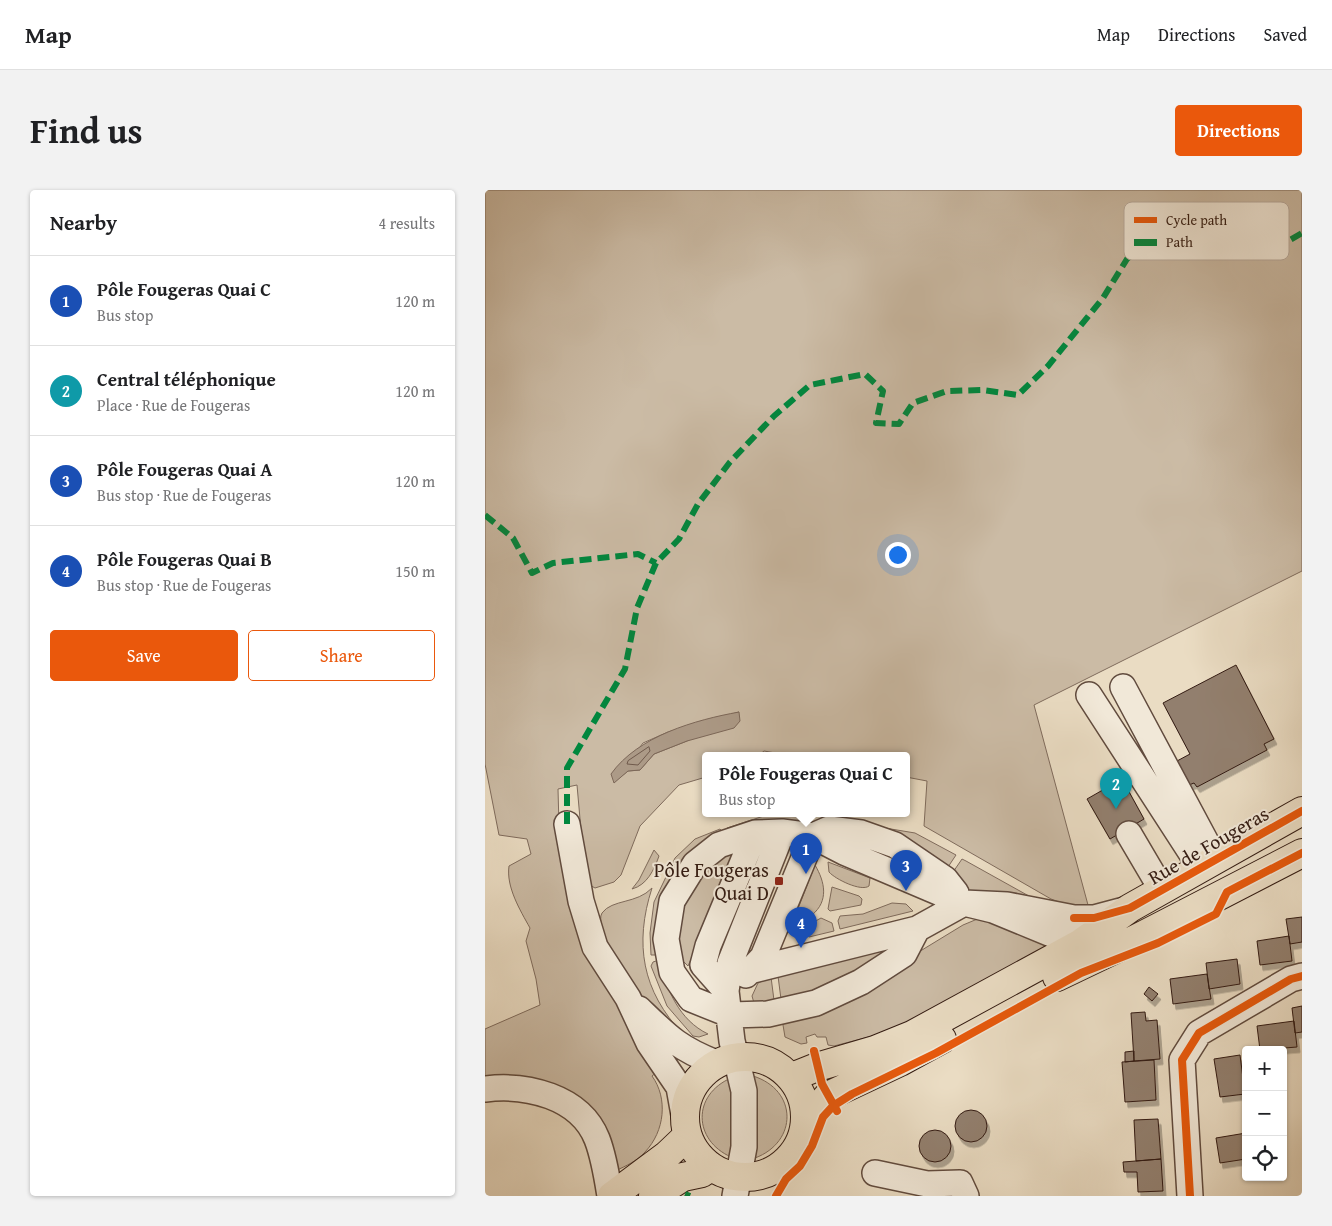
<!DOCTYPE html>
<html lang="en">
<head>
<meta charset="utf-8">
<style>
	:root { --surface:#fff; --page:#f2f2f2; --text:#202124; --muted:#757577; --line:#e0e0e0; --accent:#ea580c }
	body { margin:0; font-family:"Gentium Book Plus",serif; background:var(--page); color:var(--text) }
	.controls { position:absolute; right:15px; bottom:15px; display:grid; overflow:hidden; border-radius:5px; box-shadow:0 1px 4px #0004 }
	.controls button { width:45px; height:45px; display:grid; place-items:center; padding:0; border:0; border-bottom:1px solid var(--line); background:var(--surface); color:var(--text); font:25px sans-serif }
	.you { position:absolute; left:412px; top:364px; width:18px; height:18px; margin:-12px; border:4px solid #fff; border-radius:50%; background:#1a73e8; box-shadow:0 0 0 8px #1a73e833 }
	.badge { display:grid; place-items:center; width:32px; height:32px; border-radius:50%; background:var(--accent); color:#fff; font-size:16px; font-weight:700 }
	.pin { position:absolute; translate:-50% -41px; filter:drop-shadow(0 1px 2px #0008) }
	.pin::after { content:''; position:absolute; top:26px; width:18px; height:15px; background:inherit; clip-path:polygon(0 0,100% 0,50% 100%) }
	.popup { position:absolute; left:217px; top:562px; width:208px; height:65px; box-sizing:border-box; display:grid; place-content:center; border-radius:5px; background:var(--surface); filter:drop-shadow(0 1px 4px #0005); font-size:16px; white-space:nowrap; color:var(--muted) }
	.popup b { font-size:19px; color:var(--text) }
	.popup::after { content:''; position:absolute; left:50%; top:100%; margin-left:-10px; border:10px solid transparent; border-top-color:var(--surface) }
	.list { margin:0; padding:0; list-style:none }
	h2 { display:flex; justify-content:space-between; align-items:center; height:65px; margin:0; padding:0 20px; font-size:21px }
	h2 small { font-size:16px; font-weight:400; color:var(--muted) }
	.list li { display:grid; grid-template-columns:32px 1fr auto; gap:15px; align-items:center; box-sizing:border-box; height:90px; padding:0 20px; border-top:1px solid var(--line) }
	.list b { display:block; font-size:19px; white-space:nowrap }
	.list p { margin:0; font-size:16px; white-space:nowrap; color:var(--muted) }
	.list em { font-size:16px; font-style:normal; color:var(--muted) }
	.actions { display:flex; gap:10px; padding:15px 20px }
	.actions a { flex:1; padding:11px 0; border:1px solid var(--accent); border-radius:5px; text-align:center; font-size:18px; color:var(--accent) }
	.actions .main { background:var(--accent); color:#fff }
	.icon { flex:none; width:28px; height:28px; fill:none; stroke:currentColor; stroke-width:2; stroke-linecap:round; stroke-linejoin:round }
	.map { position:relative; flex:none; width:817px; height:1006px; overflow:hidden; border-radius:5px }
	header { display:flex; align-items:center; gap:30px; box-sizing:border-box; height:70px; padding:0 25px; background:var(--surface); border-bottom:1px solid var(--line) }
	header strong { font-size:24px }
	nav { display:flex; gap:28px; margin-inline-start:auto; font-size:18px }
	.intro { display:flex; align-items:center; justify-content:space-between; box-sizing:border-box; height:120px; padding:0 30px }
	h1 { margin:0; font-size:35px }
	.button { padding:12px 22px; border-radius:5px; background:var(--accent); color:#fff; font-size:18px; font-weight:700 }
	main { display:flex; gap:30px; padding:0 30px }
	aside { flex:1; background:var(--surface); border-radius:5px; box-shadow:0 1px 4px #0004 }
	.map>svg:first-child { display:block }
</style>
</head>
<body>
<header>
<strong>Map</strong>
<nav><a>Map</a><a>Directions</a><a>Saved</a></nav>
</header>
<div class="intro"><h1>Find us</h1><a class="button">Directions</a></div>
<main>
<aside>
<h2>Nearby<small>4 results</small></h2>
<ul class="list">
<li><span class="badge" style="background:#1a4fb4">1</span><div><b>Pôle Fougeras Quai C</b><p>Bus stop</p></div><em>120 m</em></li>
<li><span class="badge" style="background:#0f9aa8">2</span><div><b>Central téléphonique</b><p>Place · Rue de Fougeras</p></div><em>120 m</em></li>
<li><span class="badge" style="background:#1a4fb4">3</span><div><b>Pôle Fougeras Quai A</b><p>Bus stop · Rue de Fougeras</p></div><em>120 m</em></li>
<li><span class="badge" style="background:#1a4fb4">4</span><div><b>Pôle Fougeras Quai B</b><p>Bus stop · Rue de Fougeras</p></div><em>150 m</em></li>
</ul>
<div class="actions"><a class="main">Save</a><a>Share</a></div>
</aside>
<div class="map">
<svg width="817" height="1006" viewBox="0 0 817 1006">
	<defs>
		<filter id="shadow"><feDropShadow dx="3" dy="5.5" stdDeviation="0" flood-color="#0004"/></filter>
	</defs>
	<rect width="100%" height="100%" fill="#eadcc3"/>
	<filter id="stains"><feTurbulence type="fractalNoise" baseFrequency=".004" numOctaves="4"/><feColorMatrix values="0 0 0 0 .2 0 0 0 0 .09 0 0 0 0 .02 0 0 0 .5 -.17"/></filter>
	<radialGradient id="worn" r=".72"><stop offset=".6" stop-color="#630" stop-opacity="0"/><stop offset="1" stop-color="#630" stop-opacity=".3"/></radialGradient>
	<path fill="#cbbba5" stroke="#7f6b5c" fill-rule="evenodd" d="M 0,0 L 817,0 L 817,381 L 549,515 L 603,715 L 582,715 L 566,709 L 439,636 L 442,591 L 421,587 L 421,565 L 302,565 L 279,561 L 274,565 L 221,565 L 221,587 L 194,595 L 155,636 L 136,685 L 129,692 L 110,698 L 103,694 L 100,685 L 92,595 L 73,599 L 74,636 L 83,693 L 176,879 L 167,886 C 183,908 180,941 160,962 C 152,971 141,976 130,981 L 96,918 L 0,893 L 0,839 L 55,815 L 51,789 L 41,751 L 45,738 C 35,720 21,697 24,676 L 46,664 L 42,649 L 14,645 L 0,574 ZM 254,522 L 202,551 L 169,564 L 155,580 L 143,581 L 129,592 L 158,553 L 183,542 Z
		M 288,623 L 319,625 L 318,630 L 284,632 L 244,642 L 242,638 Z
		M 364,632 L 430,643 L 471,665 L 461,680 Z
		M 235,639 L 239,644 L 228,650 L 173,765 L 166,765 L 165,743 L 169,712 L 190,668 L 210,649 Z
		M 255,657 L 203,776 L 198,771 L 190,734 L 218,679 Z
		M 169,660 L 174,666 C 169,680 162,695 147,699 L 154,690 Z
		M 477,669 L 481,671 L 560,715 L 488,704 L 466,685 Z
		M 343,672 L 385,688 L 384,696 C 376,702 350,689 344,682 Z
		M 330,675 C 340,692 344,711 327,725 C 321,730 316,731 309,729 Z
		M 347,697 L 374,706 L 377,709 L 376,715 L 345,721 L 343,719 Z
		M 167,698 C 149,754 157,801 198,844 C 185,834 168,823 157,811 C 146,798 108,736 117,723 C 127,709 152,714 167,698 Z
		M 407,713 L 421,714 L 428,721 L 355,739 L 353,731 L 355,726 L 378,724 Z
		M 502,725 L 570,753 L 442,826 L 395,844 L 349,856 L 343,855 L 341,847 L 332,847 L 330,844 L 321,847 L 322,853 L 316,854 L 300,847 L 297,829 L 373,799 L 478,735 Z
		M 336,728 L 347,733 L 349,741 L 324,747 L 321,741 L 310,744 L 302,742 L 305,735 L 318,738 Z
		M 407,757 L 411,761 L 297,817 L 293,786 Z
		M 174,770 C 182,800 194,830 223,844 L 214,847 L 208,846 L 182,816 L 166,776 L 168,772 Z
		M 286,787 L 290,818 L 269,813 L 267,806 L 273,793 Z
		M 268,886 C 313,900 313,952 270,968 L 272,927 Z
		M 246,888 L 249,938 L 246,967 C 208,950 207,905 246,888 Z"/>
	<path fill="#ac9a87" stroke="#7c6758" d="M 254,522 L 255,531 L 249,538 L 202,551 L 169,564 L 155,580 L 143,581 L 129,593 L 126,584 C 153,546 210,530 254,522 Z"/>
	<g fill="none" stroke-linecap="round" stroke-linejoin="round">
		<path stroke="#705a4c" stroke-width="1" d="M 164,557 L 165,561 L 153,575 L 142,574 L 143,571 Z"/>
	</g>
	<path fill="#927f6e" stroke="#331b12" filter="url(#shadow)" d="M 751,475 L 789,549 L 779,554 L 782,560 L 712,597 L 709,593 L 704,595 L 692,571 L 705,564 L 678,513 Z
		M 637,589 L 659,629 L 625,649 L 602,609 Z
		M 817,727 L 817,752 L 805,754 L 801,729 Z
		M 804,746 L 807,771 L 775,775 L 772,751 Z
		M 752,769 L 755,794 L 724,799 L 721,773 Z
		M 722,784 L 726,809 L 688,814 L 685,789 Z
		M 664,797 L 673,804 L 667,811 L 659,804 Z
		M 817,816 L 817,842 L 810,843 L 807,818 Z
		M 660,822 L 661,831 L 672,830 L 675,869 L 649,871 L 646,823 Z
		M 809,831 L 812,857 L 775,860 L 772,836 Z
		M 649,861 L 649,871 L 640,872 L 640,862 Z
		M 755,865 L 760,904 L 735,907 L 729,869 Z
		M 669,870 L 671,910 L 640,912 L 637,872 Z
		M470 936a16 16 0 1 1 32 0a16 16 0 1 1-32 0Z
		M 673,929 L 676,969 L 651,971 L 649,930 Z
		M434 956a16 16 0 1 1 32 0a16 16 0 1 1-32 0Z
		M 761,943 L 761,969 L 735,973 L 731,948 Z
		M 676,969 L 678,1001 L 653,1002 L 652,982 L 639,982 L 638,972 Z"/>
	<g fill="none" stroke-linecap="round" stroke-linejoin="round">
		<g stroke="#614b3e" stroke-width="28">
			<path id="minor" d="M 638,497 L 730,669
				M 604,505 L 716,678
				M 82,634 L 96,711 L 110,757 L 143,808 L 164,853 L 194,897 L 199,925
				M 644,644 L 677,700
				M 432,739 L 419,764 L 376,792 L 331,813 L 283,824 L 246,825 L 206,809 L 187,782 L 181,749 L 187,711 L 210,674 L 234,655 L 270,643 L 297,642 L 328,646 L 359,662 L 479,713 L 508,720 L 576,748 L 610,755
				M 268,780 L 432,739 L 479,713 L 522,715 L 589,728 L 609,728 L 639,720
				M 261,785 L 278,767 L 328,646 L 344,639 L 376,643 L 410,655 L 460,689 L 471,703
				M 241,801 L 218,775 L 223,756 L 270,643
				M 154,819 C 183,847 193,858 231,873
				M 0,899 C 41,894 95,906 112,949 C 119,967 122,987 125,1006
				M 390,983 L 442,994 L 475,993 L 481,1006
				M 250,1006 L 259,957 L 259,901 L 247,851 L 241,801 L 245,773 L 297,642
				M 705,1006 L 697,870 L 714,843 L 806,789 L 817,786"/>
		</g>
		<g stroke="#331b12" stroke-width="30">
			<path id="major" d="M 572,787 L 643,753 L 817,663
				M200 927a60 60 0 1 1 120 0a60 60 0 1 1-120 0Z
				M 307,887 L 332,877 L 390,860 L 427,845 L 596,753 L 645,718 L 817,621
				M 321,931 L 343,906 L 415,872 L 457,849
				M 127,1006 L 182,965 L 202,946
				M 168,1006 L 198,987 L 217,983 L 225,976"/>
		</g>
		<use href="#minor" stroke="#f1e8d8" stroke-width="25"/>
		<use href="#major" stroke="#eadcc3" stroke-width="28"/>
		<path stroke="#00873e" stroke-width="6" stroke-dasharray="12 6" stroke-linecap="butt" d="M 0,325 L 28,348 L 47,383 L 68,373 L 153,364 L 171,373
			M 82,634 L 82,578 L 140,479 L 152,418 L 171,373 L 194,349 L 213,314 L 245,272 L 289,226 L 325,195 L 380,184 L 398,201 L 391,233 L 414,234 L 428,213 L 462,201 L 497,200 L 533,205 L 563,176 L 618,108 L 642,69 L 659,55 L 681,50 L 798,54 L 817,43
			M 200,1004 L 205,1006"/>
		<g stroke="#f1e8d8" stroke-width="11">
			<path id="cycleway" d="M 589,728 L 609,728 L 645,718 L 817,621
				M 329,861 L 337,894 L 352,921
				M 291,1006 L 301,989 L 315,976 L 327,956 L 338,927 L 348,916 L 367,904 L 451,863 L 596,783 L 673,753 L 731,724 L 742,702 L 817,663
				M 705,1006 L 697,870 L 714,843 L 806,789 L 817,786"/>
		</g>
		<use href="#cycleway" stroke="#e8590c" stroke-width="8"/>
	</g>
	<rect fill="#8f2418" stroke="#f1e8d8" stroke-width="2" x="289" y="686" width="10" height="10" rx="2.5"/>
	<g text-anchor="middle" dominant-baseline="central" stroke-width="4" stroke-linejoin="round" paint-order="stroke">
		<g font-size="20" fill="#331b12" stroke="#f1e8d8">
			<text transform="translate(723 655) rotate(-30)">Rue de Fougeras</text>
		</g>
		<g font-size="20" fill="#331b12" stroke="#f1e8d8" text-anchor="end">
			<text x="284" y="679">Pôle Fougeras<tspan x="284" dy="23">Quai D</tspan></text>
		</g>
	</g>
	<rect x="639" y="12" width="165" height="58" rx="8" fill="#f1e8d8" stroke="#b8aa9d" stroke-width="1"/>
	<rect x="649" y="27" width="23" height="6" fill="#e8590c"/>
	<rect x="649" y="49" width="23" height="7" fill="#00873e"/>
	<g font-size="14" fill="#331b12">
		<text x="681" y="35">Cycle path</text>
		<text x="681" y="57">Path</text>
	</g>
	<rect width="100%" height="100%" filter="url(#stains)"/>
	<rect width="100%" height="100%" fill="url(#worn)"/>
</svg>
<div class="controls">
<button>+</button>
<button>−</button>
<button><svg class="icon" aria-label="locate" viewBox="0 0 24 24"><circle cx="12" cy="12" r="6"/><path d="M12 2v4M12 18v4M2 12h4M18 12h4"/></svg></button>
</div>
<div class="you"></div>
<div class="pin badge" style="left:321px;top:684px;background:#1a4fb4">1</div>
<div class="popup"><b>Pôle Fougeras Quai C</b>Bus stop</div>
<div class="pin badge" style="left:631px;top:619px;background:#0f9aa8">2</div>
<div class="pin badge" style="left:421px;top:701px;background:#1a4fb4">3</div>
<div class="pin badge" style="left:316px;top:758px;background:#1a4fb4">4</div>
</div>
</main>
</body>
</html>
